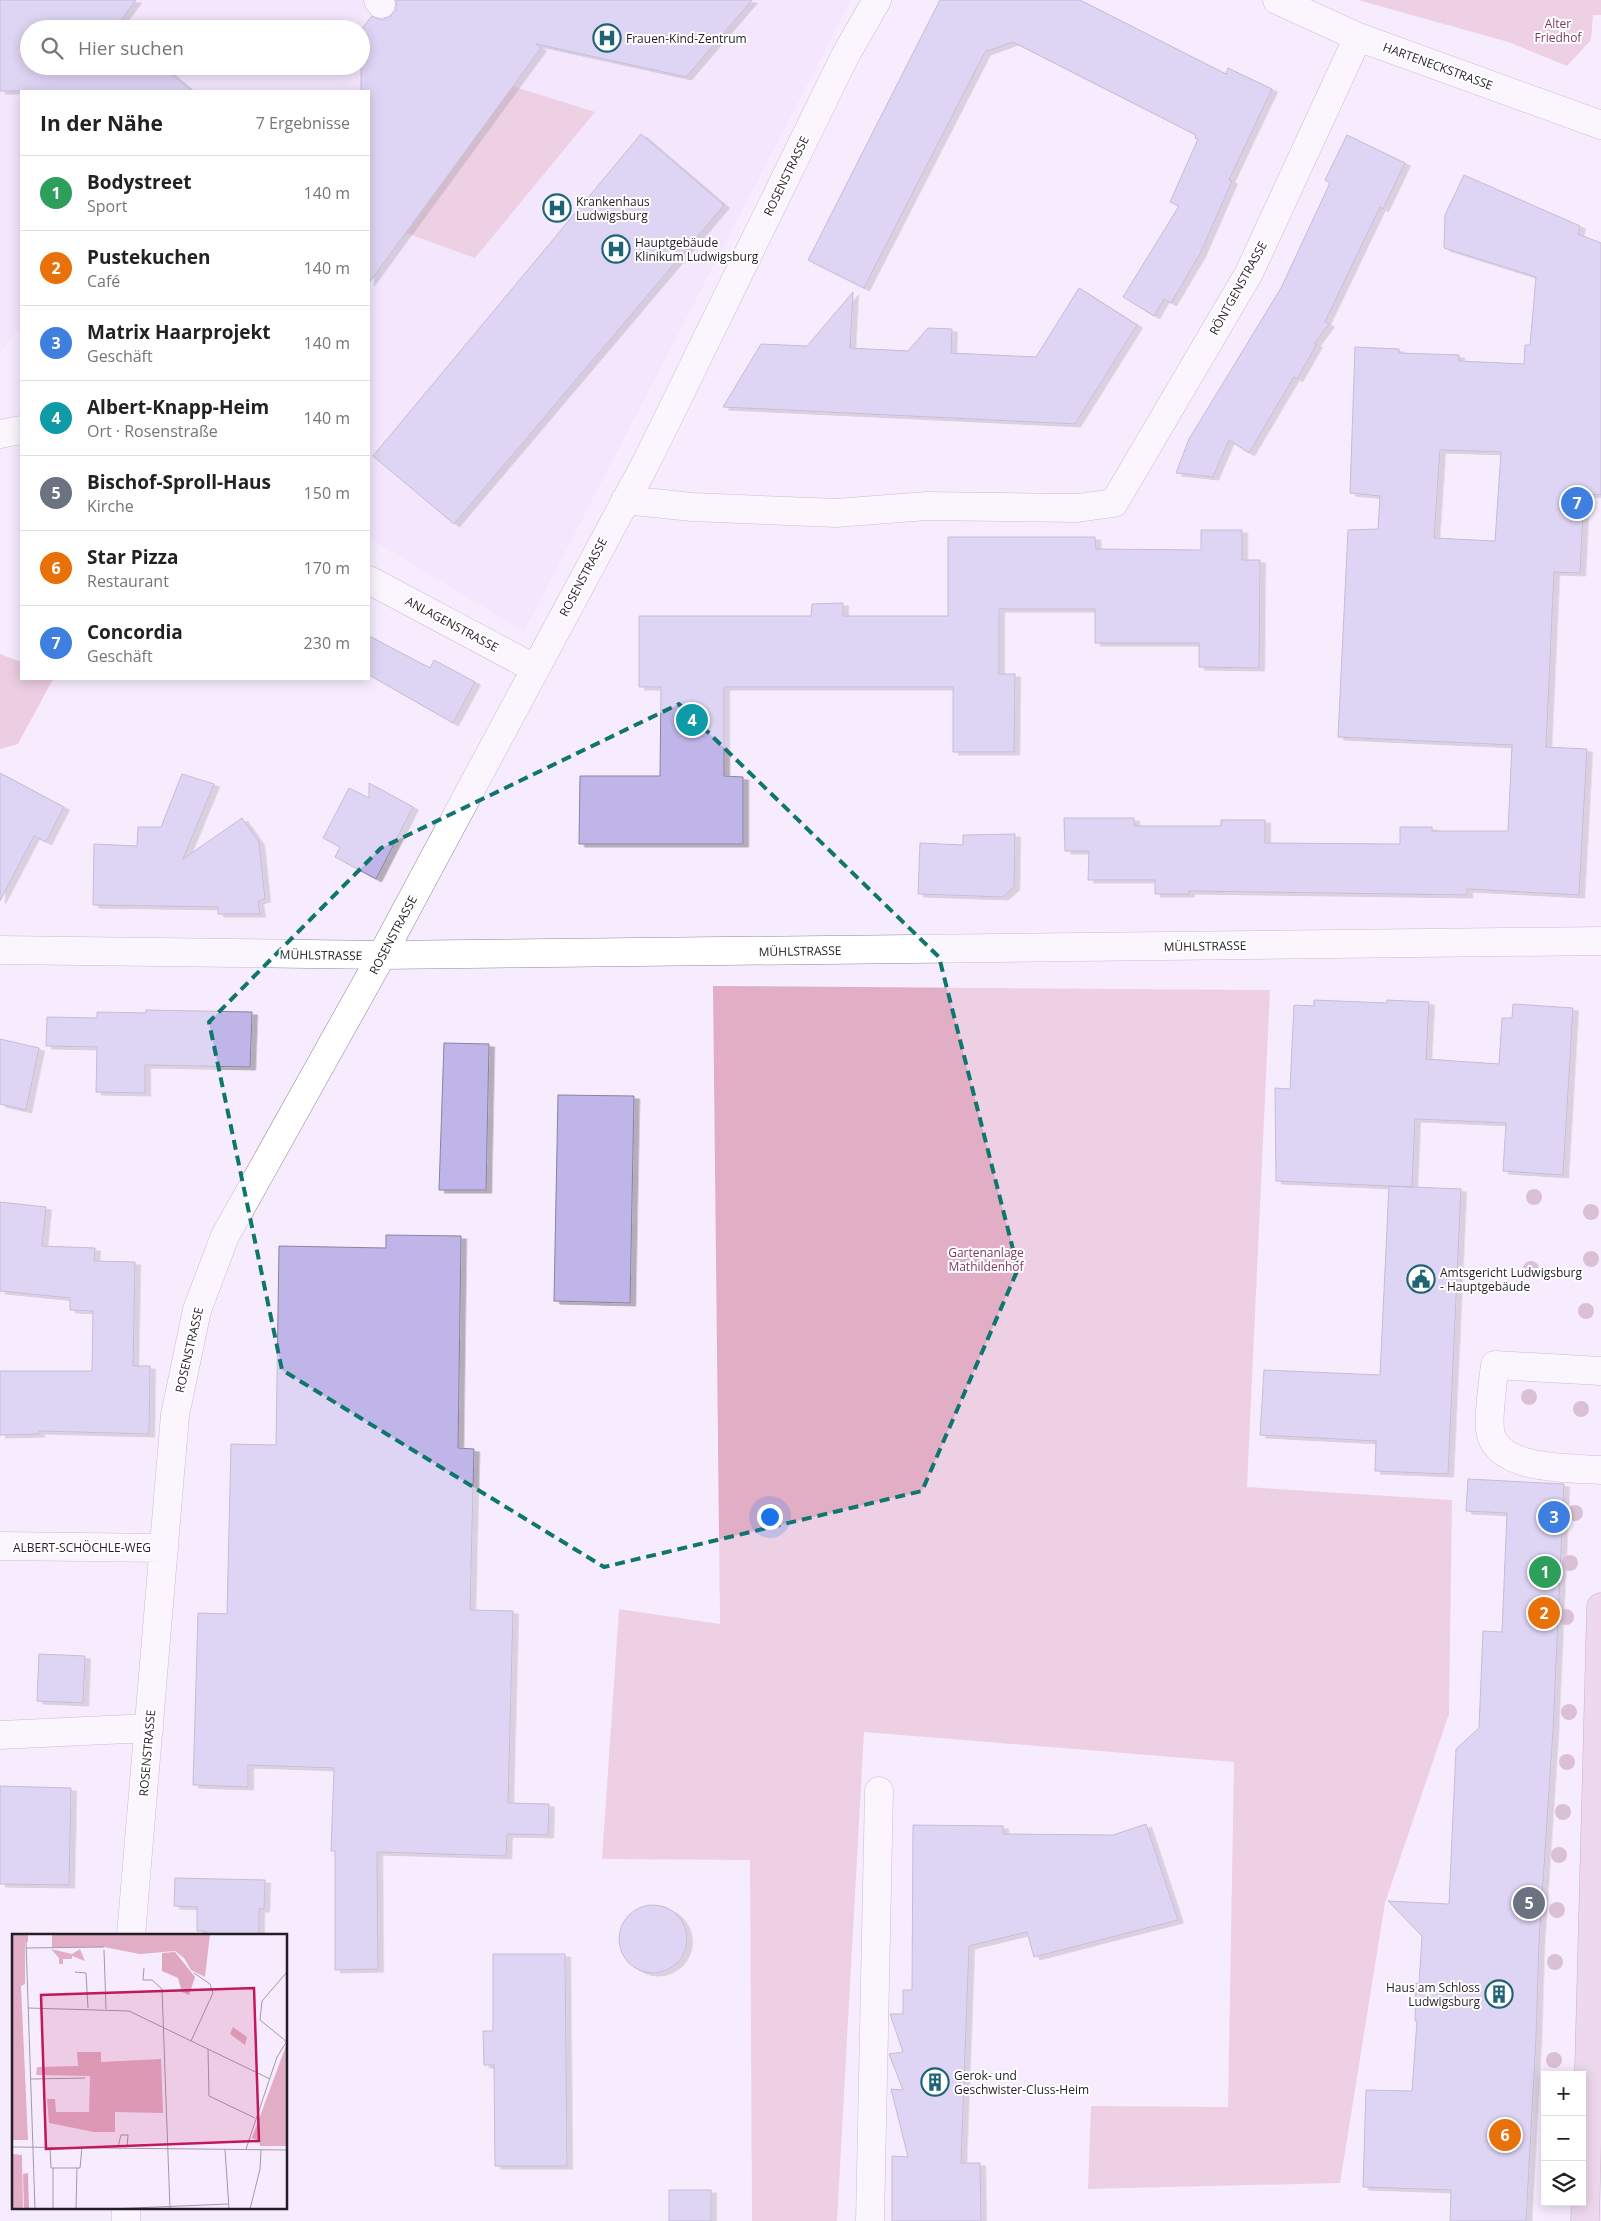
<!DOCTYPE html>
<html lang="de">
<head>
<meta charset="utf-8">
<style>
	:root { --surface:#fff; --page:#f2f2f2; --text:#222; --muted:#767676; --line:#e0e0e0; --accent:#7c3aed }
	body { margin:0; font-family:"Open Sans",sans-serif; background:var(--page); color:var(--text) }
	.controls { position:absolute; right:15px; bottom:15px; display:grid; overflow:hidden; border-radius:0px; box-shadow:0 2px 12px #0003 }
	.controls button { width:45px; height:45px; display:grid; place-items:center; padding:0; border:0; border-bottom:1px solid var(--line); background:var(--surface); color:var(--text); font:25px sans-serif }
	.you { position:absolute; left:769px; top:1516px; width:18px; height:18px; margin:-12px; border:4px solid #fff; border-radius:50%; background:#1a73e8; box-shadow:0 0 0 8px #1a73e833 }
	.badge { display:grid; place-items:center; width:32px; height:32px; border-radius:50%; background:var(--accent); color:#fff; font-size:16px; font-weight:700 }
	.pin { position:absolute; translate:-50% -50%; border:2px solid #fff; box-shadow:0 1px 5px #0006 }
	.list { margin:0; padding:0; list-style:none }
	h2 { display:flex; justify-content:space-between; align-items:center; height:65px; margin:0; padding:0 20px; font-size:21px }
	h2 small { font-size:16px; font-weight:400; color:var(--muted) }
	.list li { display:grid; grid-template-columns:32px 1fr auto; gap:15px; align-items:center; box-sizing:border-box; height:75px; padding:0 20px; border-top:1px solid var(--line) }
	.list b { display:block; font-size:19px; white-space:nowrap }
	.list p { margin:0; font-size:16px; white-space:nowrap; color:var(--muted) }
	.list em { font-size:16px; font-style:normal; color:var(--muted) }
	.icon { flex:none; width:28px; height:28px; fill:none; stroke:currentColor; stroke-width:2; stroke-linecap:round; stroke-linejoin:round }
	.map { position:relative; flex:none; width:1601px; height:2221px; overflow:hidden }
	.search { position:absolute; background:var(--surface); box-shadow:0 2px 12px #0003; left:20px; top:20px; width:350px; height:55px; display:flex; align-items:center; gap:12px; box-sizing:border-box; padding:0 18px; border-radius:28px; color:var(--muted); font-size:19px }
	.panel { position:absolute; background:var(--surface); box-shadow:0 2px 12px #0003; left:20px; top:90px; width:350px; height:590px; border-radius:0px }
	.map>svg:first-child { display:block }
</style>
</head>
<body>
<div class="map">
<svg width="1601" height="2221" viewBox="0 0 1601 2221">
	<defs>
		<filter id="shadow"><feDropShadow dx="5.5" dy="3" stdDeviation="0" flood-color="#0004"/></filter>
	</defs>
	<rect width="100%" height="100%" fill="#f7ecfe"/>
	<path fill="#f0defb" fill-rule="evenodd" d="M 0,0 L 851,0 L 524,632 L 369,538 L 369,91 L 21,91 L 21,326 L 0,353 ZM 29,29 L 361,29 L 361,66 L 29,66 Z"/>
	<path fill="#e2aec5" d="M 1358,0 L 1601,0 L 1601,15 L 1593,15 L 1591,40 L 1567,66 L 1508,42 Z
		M 512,86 L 595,112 L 475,258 L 406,233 Z
		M 713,986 L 1270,990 L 1247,1487 L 1452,1500 L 1449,1714 L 1385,1903 L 1340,2183 L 1088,2189 L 1091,2106 L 1228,2107 L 1234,1762 L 864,1732 L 837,2221 L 752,2221 L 750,1860 L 602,1859 L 619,1609 L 720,1624 Z"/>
	<path fill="#dea6bf" d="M 0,654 L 21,662 L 21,679 L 53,679 L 18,744 L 0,749 Z"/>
	<path fill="#bfb5e9" stroke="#8883a0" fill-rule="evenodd" filter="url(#shadow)" d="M 0,0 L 136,0 L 116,27 L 119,29 L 29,29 L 29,66 L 162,66 L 192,91 L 0,91 Z
		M 396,0 L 752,0 L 686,77 L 536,44 L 541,48 L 369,283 L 369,91 L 361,91 L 361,30 L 372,16 L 382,20 L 391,16 L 396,10 Z
		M 940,0 L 1080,0 L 1226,74 L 1228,68 L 1272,89 L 1229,180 L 1232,181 L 1200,254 L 1171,303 L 1164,299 L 1154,316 L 1123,297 L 1179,206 L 1170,202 L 1198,139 L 1195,138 L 1196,135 L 1013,42 L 985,52 L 864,288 L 808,260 Z
		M 641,134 L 724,205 L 454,524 L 373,456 Z
		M 1347,135 L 1405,163 L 1383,209 L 1380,207 L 1325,322 L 1329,324 L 1314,344 L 1317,344 L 1297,379 L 1294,377 L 1249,453 L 1229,440 L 1213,477 L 1176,473 L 1189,439 L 1281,288 L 1330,183 L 1325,180 Z
		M 1464,175 L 1580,226 L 1578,234 L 1601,243 L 1601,495 L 1584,494 L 1580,573 L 1554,572 L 1546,747 L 1587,749 L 1579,895 L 1467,889 L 1467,895 L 1189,891 L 1189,894 L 1155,894 L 1155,880 L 1088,880 L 1089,851 L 1065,851 L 1064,818 L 1134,818 L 1134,826 L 1221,826 L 1221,820 L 1265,820 L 1265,843 L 1400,844 L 1400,827 L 1432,827 L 1432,831 L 1508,831 L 1512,745 L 1338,737 L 1348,530 L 1378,529 L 1380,496 L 1350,493 L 1355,347 L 1399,349 L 1399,353 L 1459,355 L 1459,361 L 1524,364 L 1525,345 L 1530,345 L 1536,277 L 1444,248 L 1445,215 ZM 1440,450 L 1501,452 L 1495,541 L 1434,538 Z
		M 1079,288 L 1137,325 L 1075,424 L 723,407 L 761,344 L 807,346 L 853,292 L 850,348 L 908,351 L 928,328 L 952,329 L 951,353 L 1036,357 Z
		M 1201,530 L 1242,530 L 1242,560 L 1260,560 L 1259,668 L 1199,667 L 1199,643 L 1095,643 L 1095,609 L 999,609 L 999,674 L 1015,674 L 1014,752 L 953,752 L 953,687 L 724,687 L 724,776 L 743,777 L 743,844 L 579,844 L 580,776 L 660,776 L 661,687 L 639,687 L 639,616 L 811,616 L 812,604 L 843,603 L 843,616 L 948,616 L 948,537 L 1095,537 L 1096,549 L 1201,550 Z
		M 369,636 L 430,668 L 434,660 L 475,682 L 453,723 L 369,675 Z
		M 0,773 L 64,807 L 46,842 L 34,836 L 0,901 Z
		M 182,774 L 214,784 L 183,859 L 242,818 L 259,842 L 265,899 L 258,901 L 260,914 L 218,914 L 218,907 L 93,905 L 94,844 L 137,846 L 138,827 L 161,827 Z
		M 369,783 L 413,807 L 376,879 L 335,857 L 340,847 L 323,838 L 349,788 L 369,798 Z
		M 1015,834 L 1014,887 L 1003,897 L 918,894 L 920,843 L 963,845 L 963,835 Z
		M 1314,1000 L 1387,1003 L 1387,1000 L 1429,1002 L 1426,1059 L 1499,1064 L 1502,1018 L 1512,1018 L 1513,1004 L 1573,1008 L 1563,1175 L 1503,1171 L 1506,1123 L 1415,1119 L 1412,1187 L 1276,1181 L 1275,1088 L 1290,1089 L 1294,1005 L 1314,1006 Z
		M 146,1010 L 252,1012 L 250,1067 L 145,1065 L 145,1093 L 96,1092 L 97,1047 L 46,1046 L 47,1017 L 97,1018 L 97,1012 L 146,1013 Z
		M 0,1039 L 39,1048 L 26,1110 L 0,1104 Z
		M 444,1043 L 489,1044 L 486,1190 L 439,1190 Z
		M 558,1095 L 634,1096 L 630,1303 L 554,1301 Z
		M 1389,1186 L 1461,1189 L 1448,1474 L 1375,1471 L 1376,1441 L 1260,1435 L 1264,1370 L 1380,1375 Z
		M 0,1202 L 46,1207 L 42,1246 L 95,1248 L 94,1261 L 135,1262 L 133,1366 L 150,1366 L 149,1434 L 39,1431 L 39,1434 L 0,1435 L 0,1371 L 92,1371 L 93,1311 L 70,1310 L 70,1298 L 0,1291 Z
		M 386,1235 L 461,1236 L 458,1448 L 474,1449 L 470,1610 L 513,1611 L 508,1803 L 549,1804 L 548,1835 L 507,1834 L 506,1856 L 377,1852 L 378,1969 L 335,1970 L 335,1851 L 331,1851 L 334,1768 L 248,1765 L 248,1787 L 193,1785 L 198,1613 L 227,1614 L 231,1444 L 276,1445 L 279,1246 L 386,1248 Z
		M 1468,1479 L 1564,1484 L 1553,1731 L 1539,1943 L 1536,2038 L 1526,2221 L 1450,2221 L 1451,2190 L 1363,2187 L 1366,2090 L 1412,2091 L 1417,2021 L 1415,2021 L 1416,1983 L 1419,1984 L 1422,1936 L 1388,1901 L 1449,1904 L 1456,1749 L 1479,1728 L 1483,1631 L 1502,1632 L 1507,1513 L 1466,1511 Z
		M 39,1654 L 85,1656 L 83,1703 L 37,1701 Z
		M 0,1786 L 71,1788 L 69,1885 L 0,1884 Z
		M 1146,1824 L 1178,1920 L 1034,1957 L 1027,1932 L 969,1946 L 961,2163 L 980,2163 L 981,2221 L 892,2221 L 892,2156 L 908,2157 L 891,2089 L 903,2090 L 889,2054 L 903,2052 L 890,2014 L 903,2014 L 903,1990 L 912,1990 L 913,1825 L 1003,1826 L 1003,1834 L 1113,1835 Z
		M 175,1878 L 265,1880 L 264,1909 L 259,1909 L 259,1935 L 206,1935 L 206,1931 L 197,1931 L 197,1907 L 174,1906 Z
		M619 1939a34 34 0 1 1 68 0a34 34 0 1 1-68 0Z
		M 493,1954 L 565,1954 L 567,2166 L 495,2166 L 494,2065 L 484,2065 L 483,2031 L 493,2031 Z
		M 669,2190 L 711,2190 L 711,2221 L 669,2221 Z"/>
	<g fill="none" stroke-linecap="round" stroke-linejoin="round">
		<g stroke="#94849e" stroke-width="29">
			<path id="minor" d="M 378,0 L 381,4
				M 1277,0 L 1358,37 L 1601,125
				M 0,434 L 21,430
				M 625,500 L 692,507 L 836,513 L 927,506 L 1077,508 L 1114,503 L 1249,273 L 1358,37
				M 369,580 L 534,668
				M 0,950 L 382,955 L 1601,941
				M 1601,1371 L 1495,1365 C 1493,1383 1488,1412 1490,1430 C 1495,1471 1571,1468 1601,1470
				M 0,1546 L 164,1548
				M 0,1735 L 149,1728
				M 131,1935 L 175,1415 L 197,1310 L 225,1236 L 382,955 L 648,459 L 845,56 L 877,0
				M 126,2221 L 126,2207
				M 870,2221 L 879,1791"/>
		</g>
		<g stroke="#90698c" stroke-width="29">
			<path id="major" d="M 1585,2221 L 1601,1607"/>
		</g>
		<use href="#minor" stroke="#fff" stroke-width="28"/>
		<use href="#major" stroke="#e0bedb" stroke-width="28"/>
	</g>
	<g fill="#b48aa5">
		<circle cx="1534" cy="1197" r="8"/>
		<circle cx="1591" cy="1212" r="8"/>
		<circle cx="1591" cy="1259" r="8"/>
		<circle cx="1531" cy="1269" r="8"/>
		<circle cx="1586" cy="1311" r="8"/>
		<circle cx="1529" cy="1397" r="8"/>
		<circle cx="1581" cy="1409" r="8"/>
		<circle cx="1575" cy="1513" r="8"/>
		<circle cx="1570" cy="1563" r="8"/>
		<circle cx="1566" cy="1617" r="8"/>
		<circle cx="1569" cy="1712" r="8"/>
		<circle cx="1567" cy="1762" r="8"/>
		<circle cx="1563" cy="1812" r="8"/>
		<circle cx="1559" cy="1855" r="8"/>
		<circle cx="1557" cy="1910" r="8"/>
		<circle cx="1555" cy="1962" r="8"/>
		<circle cx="1554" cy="2060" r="8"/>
	</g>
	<path d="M0 0H1601V2221H0ZM 679,704 L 939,957 L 1018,1269 L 922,1491 L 604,1567 L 282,1370 L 209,1022 L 381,848 Z" fill="#f7ecfe" fill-opacity=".55" fill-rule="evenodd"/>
	<path fill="none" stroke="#0f766e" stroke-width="4" stroke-dasharray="10 6" stroke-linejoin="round" d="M 679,704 L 939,957 L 1018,1269 L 922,1491 L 604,1567 L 282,1370 L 209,1022 L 381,848 Z"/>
	<defs>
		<g id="hospital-ring" transform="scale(1.4375)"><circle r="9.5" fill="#fff" stroke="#1e6474" stroke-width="1.5"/><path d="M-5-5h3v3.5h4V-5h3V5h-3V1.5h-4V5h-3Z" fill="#1e6474"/></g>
		<g id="civic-ring" transform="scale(1.4375)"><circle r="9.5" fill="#fff" stroke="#1e6474" stroke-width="1.5"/><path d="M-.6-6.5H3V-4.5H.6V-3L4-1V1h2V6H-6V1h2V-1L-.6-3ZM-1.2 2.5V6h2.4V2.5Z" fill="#1e6474"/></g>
		<g id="building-ring" transform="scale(1.4375)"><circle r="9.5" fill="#fff" stroke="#1e6474" stroke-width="1.5"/><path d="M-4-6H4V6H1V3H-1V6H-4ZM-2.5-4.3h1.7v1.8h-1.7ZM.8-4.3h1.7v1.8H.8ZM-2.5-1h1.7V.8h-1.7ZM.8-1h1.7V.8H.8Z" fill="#1e6474"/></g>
	</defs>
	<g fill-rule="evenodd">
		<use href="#hospital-ring" x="607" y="38"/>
		<use href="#hospital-ring" x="557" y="208"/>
		<use href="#hospital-ring" x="616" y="249"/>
		<use href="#civic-ring" x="1421" y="1279"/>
		<use href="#building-ring" x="1499" y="1994"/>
		<use href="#building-ring" x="935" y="2082"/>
	</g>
	<g text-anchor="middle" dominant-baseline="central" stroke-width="4" stroke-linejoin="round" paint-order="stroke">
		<g font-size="12" fill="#7d395c" stroke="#fff">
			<text x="1558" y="23">Alter<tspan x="1558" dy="14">Friedhof</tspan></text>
			<text x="986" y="1252">Gartenanlage<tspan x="986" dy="14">Mathildenhof</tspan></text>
		</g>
		<g font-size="12" fill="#231d27" stroke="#fff" text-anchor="start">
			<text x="626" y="38">Frauen-Kind-Zentrum</text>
			<text x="576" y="201">Krankenhaus<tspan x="576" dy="14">Ludwigsburg</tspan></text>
			<text x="635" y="242">Hauptgebäude<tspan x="635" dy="14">Klinikum Ludwigsburg</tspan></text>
			<text x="1440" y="1272">Amtsgericht Ludwigsburg<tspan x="1440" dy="14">- Hauptgebäude</tspan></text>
			<text x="1480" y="1987" text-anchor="end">Haus am Schloss<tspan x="1480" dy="14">Ludwigsburg</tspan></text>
			<text x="954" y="2075">Gerok- und<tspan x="954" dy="14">Geschwister-Cluss-Heim</tspan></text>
		</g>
		<g font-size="12" fill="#231d27" stroke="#fff">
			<text transform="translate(1438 66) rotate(20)">HARTENECKSTRASSE</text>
			<text transform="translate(786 176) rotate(-64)">ROSENSTRASSE</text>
			<text transform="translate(1238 288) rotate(-61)">RÖNTGENSTRASSE</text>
			<text transform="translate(583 577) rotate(-62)">ROSENSTRASSE</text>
			<text transform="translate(452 624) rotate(28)">ANLAGENSTRASSE</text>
			<text transform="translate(393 935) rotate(-62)">ROSENSTRASSE</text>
			<text transform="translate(1205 946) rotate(-1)">MÜHLSTRASSE</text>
			<text transform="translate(800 951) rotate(-1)">MÜHLSTRASSE</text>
			<text transform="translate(321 955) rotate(1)">MÜHLSTRASSE</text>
			<text transform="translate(189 1350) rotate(-77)">ROSENSTRASSE</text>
			<text x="82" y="1547">ALBERT-SCHÖCHLE-WEG</text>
			<text transform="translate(147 1753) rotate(-85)">ROSENSTRASSE</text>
		</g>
	</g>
	<g transform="translate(12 1934)">
		<rect width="275" height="275" fill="#f7ecfe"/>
		<path d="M 0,0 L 16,0 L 16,8 L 13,8 L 13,50 L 9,52 L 16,206 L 0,206 ZM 40,0 L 198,0 L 193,43 L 179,36 L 172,24 L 163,17 L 128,20 L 92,13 L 40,13 ZM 39,15 L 60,20 L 68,15 L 73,27 L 60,22 L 60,25 L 51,25 L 51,30 L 47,30 L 47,24 ZM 221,93 L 235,103 L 233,111 L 218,100 ZM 275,109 L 275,212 L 248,212 L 248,208 L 240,204 ZM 65,118 L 89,118 L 89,128 L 149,125 L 151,179 L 103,178 L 103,198 L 82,198 L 37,189 L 35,165 L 43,165 L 44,178 L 77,178 L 78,142 L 24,141 L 25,133 L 66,132 ZM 0,220 L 10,221 L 11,275 L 0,275 Z" fill="#e2aec5"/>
		<path d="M 163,18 L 183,43 L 177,61 L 170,58 L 166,44 L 150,37 L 150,19 ZM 16,239 L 17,275 L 12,275 L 11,240 Z" fill="#dea6bf"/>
		<path fill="none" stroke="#a299a8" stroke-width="1" d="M 14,8 L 23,275M 14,14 L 92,13M 92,16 L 94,75M 132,34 L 131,46 L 140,46 L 150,55 L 158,275M 63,38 L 74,39 L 76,74M 16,74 L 117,77 L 258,145M 248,86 L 250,67 L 275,38M 248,86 L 275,108M 179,107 L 201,59 L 198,50 L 182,39M 196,115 L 197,162 L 243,184M 19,145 L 73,144M 0,213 L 275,216M 38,213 L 39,234 L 68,234 L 70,213M 106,213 L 109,201 L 116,201 L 115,213M 213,215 L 217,275M 234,215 L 265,123 L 275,107M 41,275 L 41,234M 64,275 L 65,234M 98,275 L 216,270M 238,275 L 248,235 L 249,216"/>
		<path fill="#c2185b" fill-opacity="0.15" stroke="#c2185b" stroke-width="2.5" d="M 242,54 L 247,207 L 34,215 L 29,61 Z"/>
		<rect width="275" height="275" fill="none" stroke="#231d27" stroke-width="2.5"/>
	</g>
</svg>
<div class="controls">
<button>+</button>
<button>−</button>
<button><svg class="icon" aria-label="layers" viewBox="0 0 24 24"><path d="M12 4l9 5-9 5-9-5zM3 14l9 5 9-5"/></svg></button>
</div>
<div class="you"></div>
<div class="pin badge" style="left:1545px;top:1572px;background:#2e9e5b">1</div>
<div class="pin badge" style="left:1544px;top:1613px;background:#e8710a">2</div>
<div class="pin badge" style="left:1554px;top:1517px;background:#3f7fe0">3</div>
<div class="pin badge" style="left:692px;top:720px;background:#0f9aa8">4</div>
<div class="pin badge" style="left:1529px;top:1903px;background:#6b7280">5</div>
<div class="pin badge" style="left:1505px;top:2135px;background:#e8710a">6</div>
<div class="pin badge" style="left:1577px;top:503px;background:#3f7fe0">7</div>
<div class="search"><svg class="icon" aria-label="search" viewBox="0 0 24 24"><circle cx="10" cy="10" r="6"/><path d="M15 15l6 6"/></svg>Hier suchen</div>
<section class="panel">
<h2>In der Nähe<small>7 Ergebnisse</small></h2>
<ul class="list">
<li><span class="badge" style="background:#2e9e5b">1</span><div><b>Bodystreet</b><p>Sport</p></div><em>140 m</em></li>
<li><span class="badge" style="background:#e8710a">2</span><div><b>Pustekuchen</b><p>Café</p></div><em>140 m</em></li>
<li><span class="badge" style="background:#3f7fe0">3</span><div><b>Matrix Haarprojekt</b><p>Geschäft</p></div><em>140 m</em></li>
<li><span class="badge" style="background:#0f9aa8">4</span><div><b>Albert-Knapp-Heim</b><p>Ort · Rosenstraße</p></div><em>140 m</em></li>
<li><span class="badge" style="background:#6b7280">5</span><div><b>Bischof-Sproll-Haus</b><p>Kirche</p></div><em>150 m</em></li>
<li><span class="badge" style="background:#e8710a">6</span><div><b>Star Pizza</b><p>Restaurant</p></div><em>170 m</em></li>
<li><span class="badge" style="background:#3f7fe0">7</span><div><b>Concordia</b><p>Geschäft</p></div><em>230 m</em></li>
</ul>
</section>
</div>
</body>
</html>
